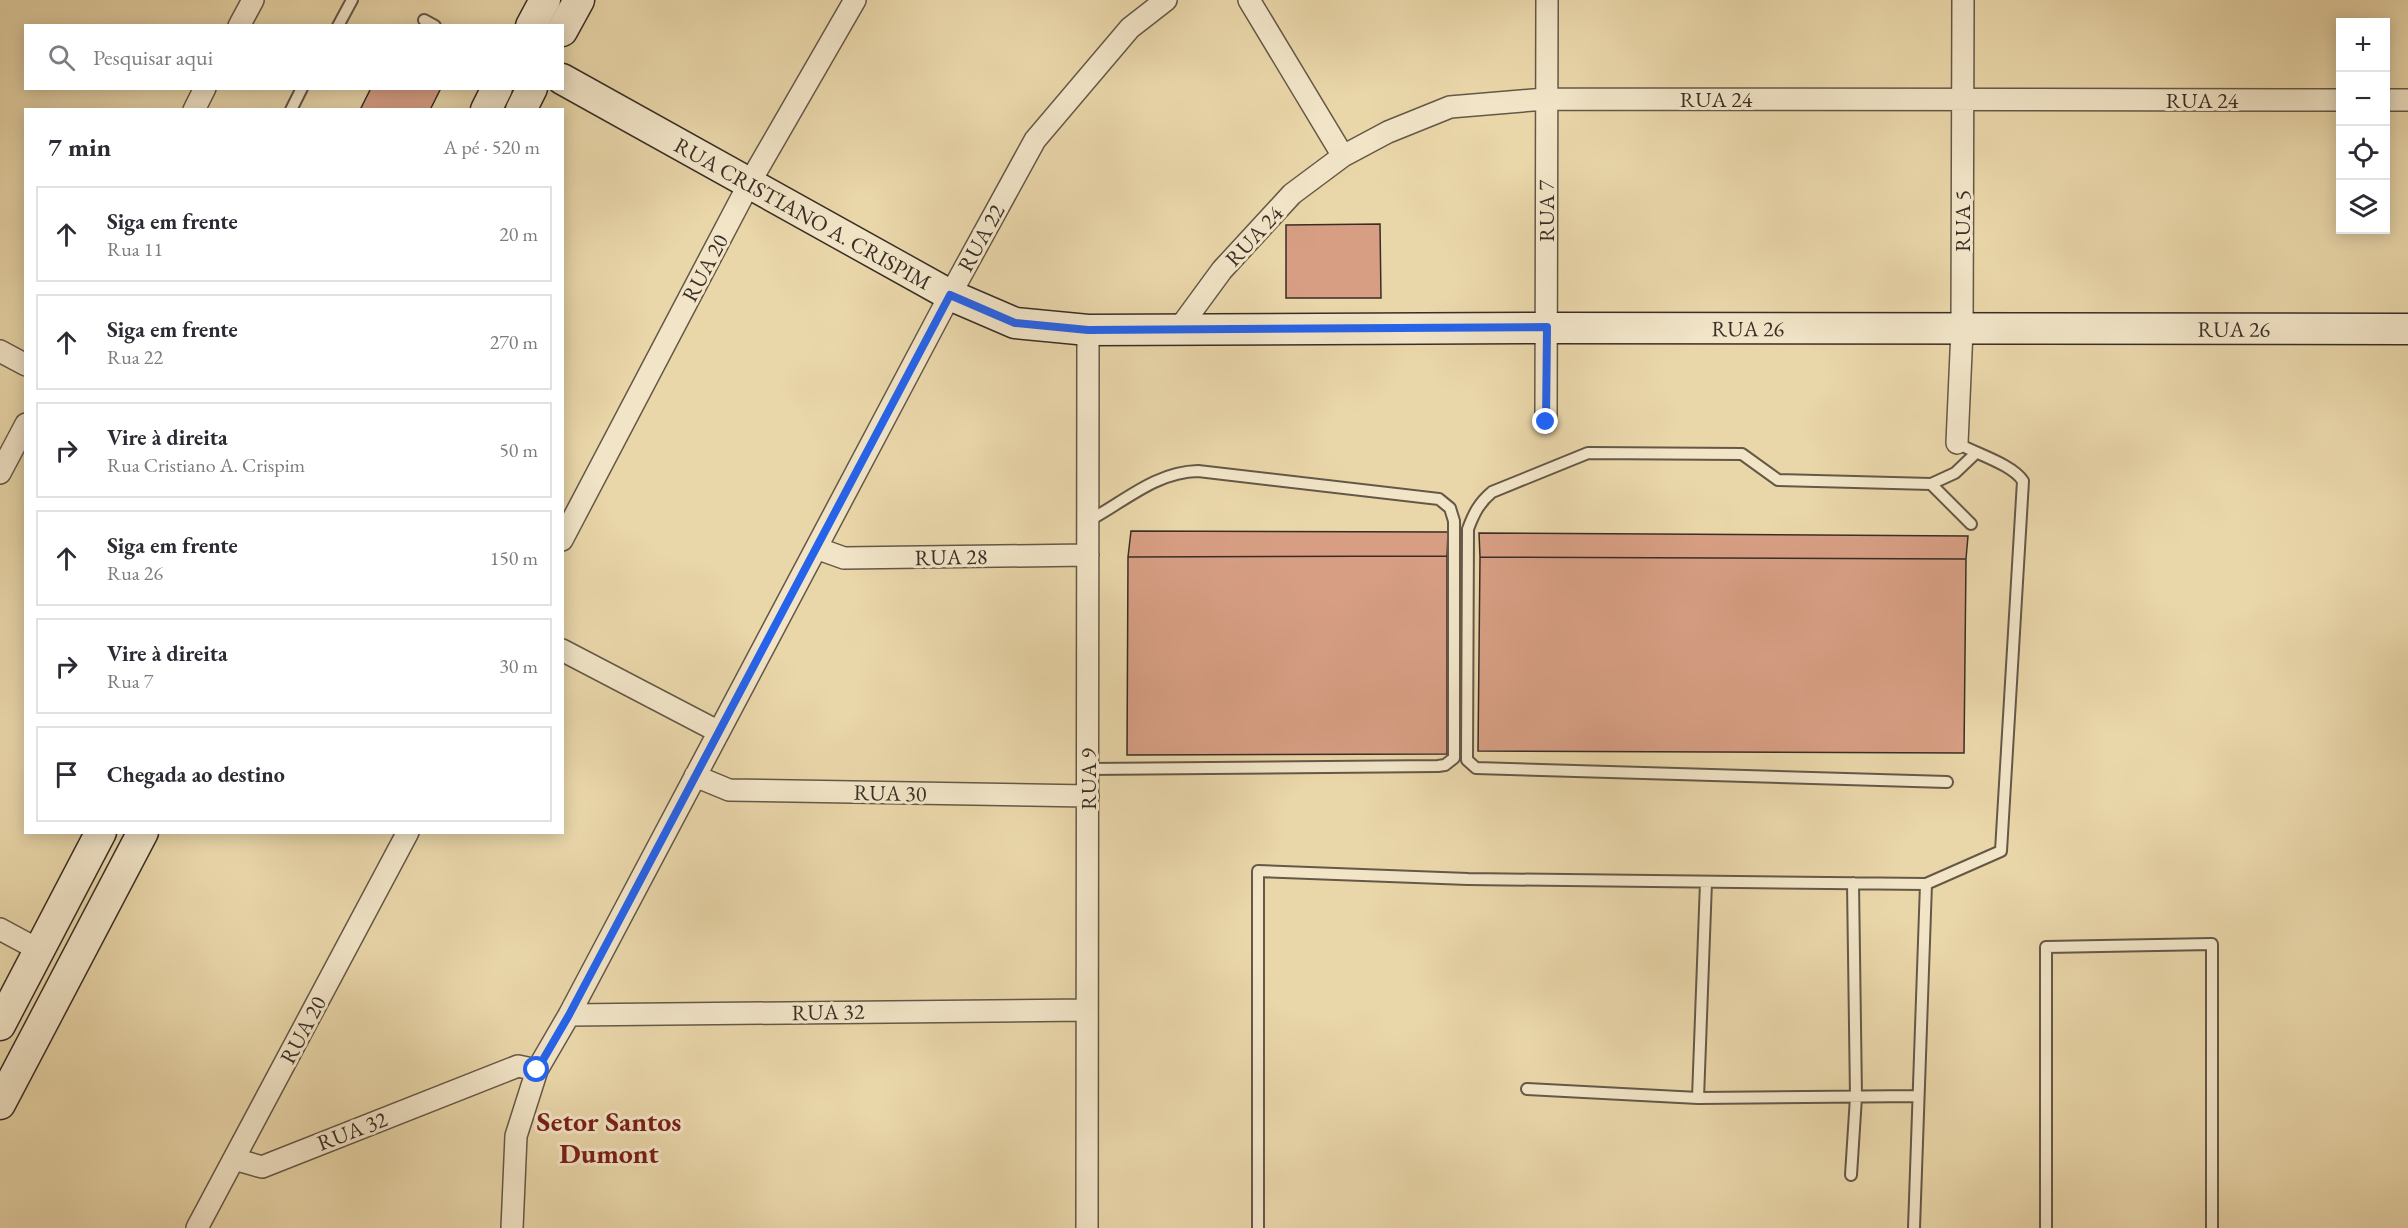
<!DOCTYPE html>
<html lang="pt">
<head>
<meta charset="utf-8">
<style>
	:root { --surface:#fff; --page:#f7f7f7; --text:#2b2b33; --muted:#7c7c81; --line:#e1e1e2 }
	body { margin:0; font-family:"EB Garamond",serif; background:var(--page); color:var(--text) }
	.controls { position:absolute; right:18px; top:18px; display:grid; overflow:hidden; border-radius:0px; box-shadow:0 3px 15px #0003 }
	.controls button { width:54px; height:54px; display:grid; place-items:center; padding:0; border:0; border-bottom:2px solid var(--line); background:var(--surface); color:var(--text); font:30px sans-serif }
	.stop { position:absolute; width:18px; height:18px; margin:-14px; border:4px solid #2563eb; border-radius:50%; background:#fff }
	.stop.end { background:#2563eb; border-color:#fff; box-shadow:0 2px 6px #0008 }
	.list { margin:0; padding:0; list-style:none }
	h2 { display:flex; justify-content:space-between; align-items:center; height:78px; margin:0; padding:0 24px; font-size:26px }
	h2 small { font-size:20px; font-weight:400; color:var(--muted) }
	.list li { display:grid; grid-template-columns:39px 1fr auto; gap:18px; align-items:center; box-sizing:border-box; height:96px; margin:0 12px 12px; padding:0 12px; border:2px solid var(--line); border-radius:0px }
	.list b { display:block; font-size:22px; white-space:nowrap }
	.list p { margin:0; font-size:20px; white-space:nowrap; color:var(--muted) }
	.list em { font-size:20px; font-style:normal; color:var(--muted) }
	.icon { flex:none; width:33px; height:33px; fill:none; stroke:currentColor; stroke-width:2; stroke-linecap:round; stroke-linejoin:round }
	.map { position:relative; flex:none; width:2408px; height:1228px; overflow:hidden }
	.search { position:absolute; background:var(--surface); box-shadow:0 3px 15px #0003; left:24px; top:24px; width:540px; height:66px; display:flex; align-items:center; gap:15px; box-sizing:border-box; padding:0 21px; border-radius:0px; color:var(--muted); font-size:22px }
	.panel { position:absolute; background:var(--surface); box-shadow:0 3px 15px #0003; left:24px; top:108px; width:540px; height:726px; border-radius:0px }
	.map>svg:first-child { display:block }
</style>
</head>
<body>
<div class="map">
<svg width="2408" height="1228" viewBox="0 0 2408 1228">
	<rect width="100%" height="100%" fill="#e9d6a9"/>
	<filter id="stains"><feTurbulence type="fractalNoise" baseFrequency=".00333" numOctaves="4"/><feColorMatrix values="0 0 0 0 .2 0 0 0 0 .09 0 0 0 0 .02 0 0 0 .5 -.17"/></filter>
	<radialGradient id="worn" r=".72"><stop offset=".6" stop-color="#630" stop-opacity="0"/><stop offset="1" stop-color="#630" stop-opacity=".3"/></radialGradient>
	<path fill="#d79e83" stroke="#392e26" stroke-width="1.5" d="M 371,88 L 441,88 L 430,110 L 360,110 Z
		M 1380,224 L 1381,298 L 1286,298 L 1286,225 Z
		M 1131,531 L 1448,532 L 1447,556 L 1128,557 Z
		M 1479,533 L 1968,536 L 1966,559 L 1480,557 Z
		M 1447,556 L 1447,754 L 1127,755 L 1128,557 Z
		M 1480,557 L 1966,559 L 1964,753 L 1478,751 Z"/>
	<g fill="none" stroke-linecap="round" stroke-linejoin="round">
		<g stroke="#655847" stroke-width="14">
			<path id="lane" d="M 424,20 L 435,26
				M 338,26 L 352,0
				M 291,110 L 302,88
				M 1931,484 L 1971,524
				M 1088,769 L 1438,766 L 1445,765 L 1454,758 L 1454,521 L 1450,508 L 1439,499 L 1198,471 C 1155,472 1124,502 1088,521
				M 1947,782 L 1476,768 L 1467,760 L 1468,529 C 1474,513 1479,503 1492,492 L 1588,453 L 1742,454 L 1778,480 L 1931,484 L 1955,473 L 1976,453
				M 1527,1089 L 1698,1098 L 1706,882
				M 1698,1098 L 1918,1096
				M 1851,1175 L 1856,1097 L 1853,883
				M 1258,1228 L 1258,871 L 1468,879 L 1926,884 L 2001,851 L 2023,481 C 2012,464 1976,454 1957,443
				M 1914,1228 L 1926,884
				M 2046,1228 L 2046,947 L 2212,944 L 2212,1228"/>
		</g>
		<g stroke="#655847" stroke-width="24">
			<path id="street" d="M 1249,0 L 1343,156
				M 239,26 L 253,0
				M 2386,100 L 2408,100
				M 194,110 L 205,88
				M 1178,330 L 1222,270 L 1292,194 L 1343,156 L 1388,132 L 1450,107 L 1545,99 L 2340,100
				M 0,351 L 26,365
				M 1546,422 L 1547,0
				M 1957,443 L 1962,330 L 1963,0
				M 0,473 L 26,424
				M 562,540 L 750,182 L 855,0
				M 816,548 L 844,558 L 1088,555
				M 562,650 L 719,732
				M 695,776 L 729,790 L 1088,796
				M 0,929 L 39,950
				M 569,1015 L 1087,1010
				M 234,1159 L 262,1167 L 518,1066 L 537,1070
				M 197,1228 L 408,832
				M 512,1228 L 516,1136 L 537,1070 L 569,1015 L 950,295 L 1035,140 L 1130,28 L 1166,0
				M 1087,1228 L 1088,330"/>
		</g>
		<g stroke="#392e26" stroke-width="33">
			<g id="secondary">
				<path d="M 531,26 L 545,0"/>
				<path d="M 562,31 L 579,0"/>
				<path id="s1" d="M 562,79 L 950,295 L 1015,323 L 1088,330 L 1547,328 L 2408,329"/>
				<path d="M 486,110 L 497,88"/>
				<path d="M 521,110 L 532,88"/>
				<path d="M 0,1025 L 101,832"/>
				<path d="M 0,1104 L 143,832"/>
			</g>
		</g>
		<use href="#lane" stroke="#f1e4c7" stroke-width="10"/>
		<use href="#street" stroke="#f1e4c7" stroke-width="21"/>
		<use href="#secondary" stroke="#f1e4c7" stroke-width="30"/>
	</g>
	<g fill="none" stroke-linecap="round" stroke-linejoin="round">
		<path stroke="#2563eb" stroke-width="8" d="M 537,1070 L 569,1015 L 950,295 L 1015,323 L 1088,330 L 1547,327 L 1546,422"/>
	</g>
	<g text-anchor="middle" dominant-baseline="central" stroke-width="6" stroke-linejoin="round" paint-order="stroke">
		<g font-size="22" fill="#392e26" stroke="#f1e4c7">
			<text x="1716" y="99">RUA 24</text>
			<text x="2202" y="100">RUA 24</text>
			<text transform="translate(1546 211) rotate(-90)">RUA 7</text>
			<text stroke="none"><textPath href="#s1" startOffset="276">RUA CRISTIANO A. CRISPIM</textPath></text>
			<text transform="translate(1962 221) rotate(-90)">RUA 5</text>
			<text transform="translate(1254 236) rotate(-47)">RUA 24</text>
			<text transform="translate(981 238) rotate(-61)">RUA 22</text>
			<text transform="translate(705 268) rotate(-62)">RUA 20</text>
			<text stroke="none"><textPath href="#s1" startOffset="1248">RUA 26</textPath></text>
			<text stroke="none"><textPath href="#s1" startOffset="1734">RUA 26</textPath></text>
			<text transform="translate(951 557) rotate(-1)">RUA 28</text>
			<text transform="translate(1088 779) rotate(-90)">RUA 9</text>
			<text transform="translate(890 793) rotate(1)">RUA 30</text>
			<text transform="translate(828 1012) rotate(-1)">RUA 32</text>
			<text transform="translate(303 1030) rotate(-62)">RUA 20</text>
			<text transform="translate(352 1131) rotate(-21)">RUA 32</text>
		</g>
		<g font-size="28" font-weight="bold" fill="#7a1f14" stroke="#f1e4c7">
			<text x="609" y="1121">Setor Santos<tspan x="609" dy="32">Dumont</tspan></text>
		</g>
	</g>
	<rect width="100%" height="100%" filter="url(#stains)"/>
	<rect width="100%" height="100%" fill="url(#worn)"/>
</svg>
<div class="controls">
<button>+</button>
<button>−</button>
<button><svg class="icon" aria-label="locate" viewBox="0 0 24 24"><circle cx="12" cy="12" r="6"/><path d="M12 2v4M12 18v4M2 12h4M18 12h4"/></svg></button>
<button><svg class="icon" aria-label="layers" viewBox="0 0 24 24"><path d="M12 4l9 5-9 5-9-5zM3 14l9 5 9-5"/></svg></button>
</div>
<div class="stop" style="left:537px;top:1070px"></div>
<div class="stop end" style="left:1546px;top:422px"></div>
<div class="search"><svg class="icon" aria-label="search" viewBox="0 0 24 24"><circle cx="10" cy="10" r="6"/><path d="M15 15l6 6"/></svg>Pesquisar aqui</div>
<section class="panel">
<h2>7 min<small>A pé · 520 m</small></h2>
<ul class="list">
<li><svg class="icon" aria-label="ahead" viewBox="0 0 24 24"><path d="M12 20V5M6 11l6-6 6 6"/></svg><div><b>Siga em frente</b><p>Rua 11</p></div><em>20 m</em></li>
<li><svg class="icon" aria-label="ahead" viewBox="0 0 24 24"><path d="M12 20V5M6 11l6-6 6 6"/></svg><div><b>Siga em frente</b><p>Rua 22</p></div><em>270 m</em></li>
<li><svg class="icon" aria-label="right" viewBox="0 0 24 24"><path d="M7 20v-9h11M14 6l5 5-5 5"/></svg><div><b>Vire à direita</b><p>Rua Cristiano A. Crispim</p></div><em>50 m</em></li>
<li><svg class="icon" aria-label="ahead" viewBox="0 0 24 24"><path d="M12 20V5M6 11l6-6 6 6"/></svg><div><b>Siga em frente</b><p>Rua 26</p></div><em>150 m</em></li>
<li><svg class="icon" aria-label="right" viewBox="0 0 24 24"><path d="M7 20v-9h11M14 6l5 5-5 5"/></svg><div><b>Vire à direita</b><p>Rua 7</p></div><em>30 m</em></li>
<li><svg class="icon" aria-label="arrive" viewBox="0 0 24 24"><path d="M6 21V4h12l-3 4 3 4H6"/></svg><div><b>Chegada ao destino</b></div></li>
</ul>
</section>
</div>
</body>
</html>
